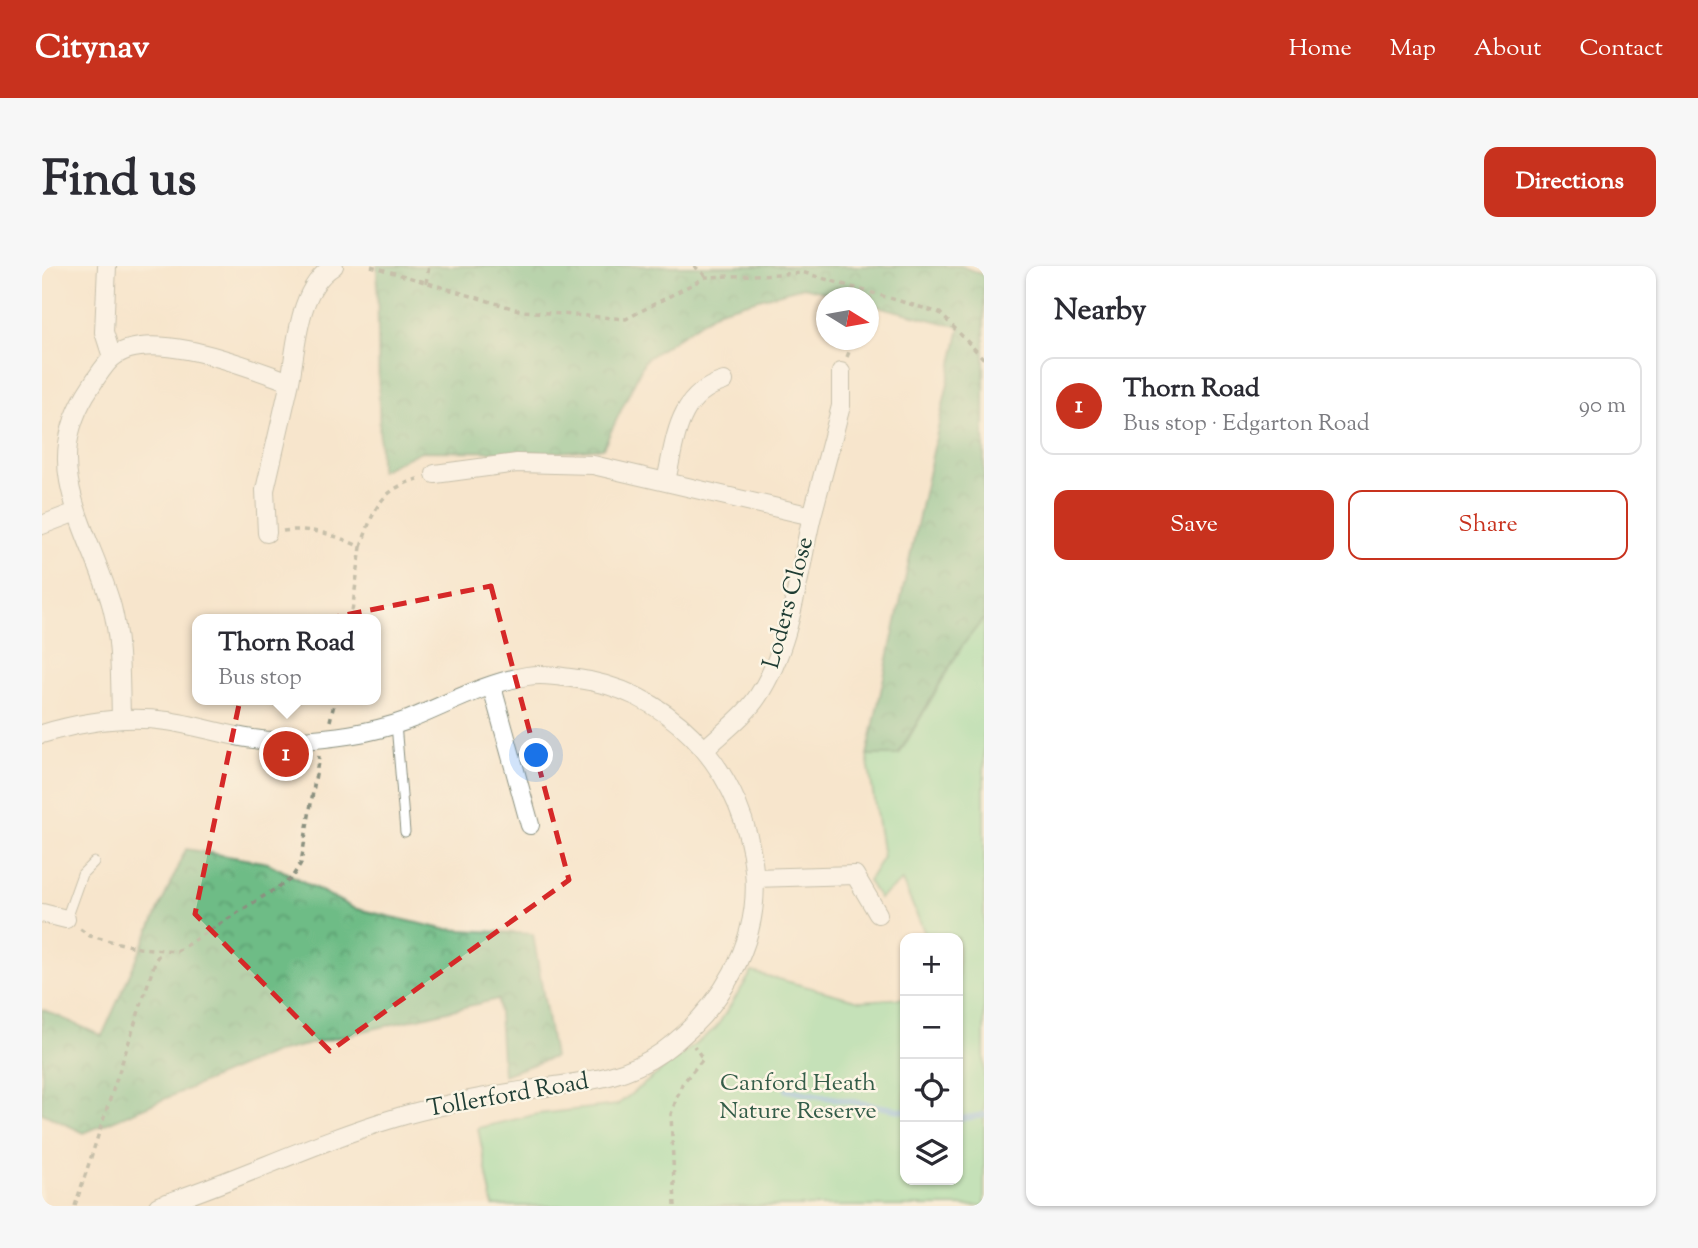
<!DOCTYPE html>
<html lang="en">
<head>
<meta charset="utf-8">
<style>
	:root { --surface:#fff; --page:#f7f7f7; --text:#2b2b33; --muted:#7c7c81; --line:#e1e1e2; --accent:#c8321e }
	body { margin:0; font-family:"Sorts Mill Goudy",serif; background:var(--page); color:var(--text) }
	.controls { position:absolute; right:21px; bottom:21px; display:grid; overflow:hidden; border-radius:14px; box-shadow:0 2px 5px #0004 }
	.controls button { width:63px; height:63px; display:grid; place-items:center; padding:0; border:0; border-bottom:2px solid var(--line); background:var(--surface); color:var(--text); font:35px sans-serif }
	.compass { position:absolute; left:774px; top:21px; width:63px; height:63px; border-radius:50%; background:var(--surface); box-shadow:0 2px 5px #0004; rotate:101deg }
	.you { position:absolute; left:495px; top:490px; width:24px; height:24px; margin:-18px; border:5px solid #fff; border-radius:50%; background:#1a73e8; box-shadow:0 0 0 10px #1a73e833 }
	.badge { display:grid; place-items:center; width:46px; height:46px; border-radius:50%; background:var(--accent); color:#fff; font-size:23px; font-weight:700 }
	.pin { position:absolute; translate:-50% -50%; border:4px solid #fff; box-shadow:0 2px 7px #0006 }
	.popup { position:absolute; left:150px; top:348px; width:189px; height:91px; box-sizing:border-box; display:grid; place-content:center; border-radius:14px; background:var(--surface); filter:drop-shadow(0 2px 5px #0005); font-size:23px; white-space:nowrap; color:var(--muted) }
	.popup b { font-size:26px; color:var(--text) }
	.popup::after { content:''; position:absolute; left:50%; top:100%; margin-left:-14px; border:14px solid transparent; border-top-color:var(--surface) }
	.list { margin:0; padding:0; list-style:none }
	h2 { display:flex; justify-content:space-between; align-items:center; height:91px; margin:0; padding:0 28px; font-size:30px }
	h2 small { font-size:23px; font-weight:400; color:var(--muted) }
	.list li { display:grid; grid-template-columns:46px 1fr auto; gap:21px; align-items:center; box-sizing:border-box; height:98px; margin:0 14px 14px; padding:0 14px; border:2px solid var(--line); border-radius:14px }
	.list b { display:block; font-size:26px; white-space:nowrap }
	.list p { margin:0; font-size:23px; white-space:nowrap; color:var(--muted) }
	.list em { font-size:23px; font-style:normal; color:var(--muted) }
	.actions { display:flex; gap:14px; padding:21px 28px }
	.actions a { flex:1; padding:16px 0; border:2px solid var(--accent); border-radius:14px; text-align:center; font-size:24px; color:var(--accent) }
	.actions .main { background:var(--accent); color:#fff }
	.icon { flex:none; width:38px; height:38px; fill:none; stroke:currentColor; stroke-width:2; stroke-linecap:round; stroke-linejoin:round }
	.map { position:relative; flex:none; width:942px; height:940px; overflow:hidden; border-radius:14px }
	header { display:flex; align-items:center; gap:42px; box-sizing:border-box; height:98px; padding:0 35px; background:var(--accent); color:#fff }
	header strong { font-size:33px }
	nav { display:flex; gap:38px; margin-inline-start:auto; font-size:24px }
	.intro { display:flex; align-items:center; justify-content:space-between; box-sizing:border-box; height:168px; padding:0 42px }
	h1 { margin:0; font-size:49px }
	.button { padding:18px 32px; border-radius:14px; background:var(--accent); color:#fff; font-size:24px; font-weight:700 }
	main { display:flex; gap:42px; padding:0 42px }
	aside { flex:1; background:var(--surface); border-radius:14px; box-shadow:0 2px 5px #0004 }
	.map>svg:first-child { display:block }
</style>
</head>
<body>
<header>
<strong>Citynav</strong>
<nav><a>Home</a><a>Map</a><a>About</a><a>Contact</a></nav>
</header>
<div class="intro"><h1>Find us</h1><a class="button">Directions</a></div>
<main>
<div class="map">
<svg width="942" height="940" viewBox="0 0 942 940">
	<defs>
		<pattern id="forest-crowns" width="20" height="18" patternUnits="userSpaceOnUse" patternTransform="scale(1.75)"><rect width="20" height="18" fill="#6ebc86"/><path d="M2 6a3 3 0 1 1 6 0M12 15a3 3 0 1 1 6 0" fill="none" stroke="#5a9a6e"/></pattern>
	</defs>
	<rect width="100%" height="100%" fill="#fcf5e5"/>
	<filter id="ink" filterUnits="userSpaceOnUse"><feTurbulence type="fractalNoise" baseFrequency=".0143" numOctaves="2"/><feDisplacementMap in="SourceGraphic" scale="14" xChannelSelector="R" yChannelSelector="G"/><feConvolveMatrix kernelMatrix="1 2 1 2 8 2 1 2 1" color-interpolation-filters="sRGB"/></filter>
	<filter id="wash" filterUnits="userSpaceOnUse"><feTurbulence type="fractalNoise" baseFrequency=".00686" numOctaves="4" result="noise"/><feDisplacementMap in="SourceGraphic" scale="28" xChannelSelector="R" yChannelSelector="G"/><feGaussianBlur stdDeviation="1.57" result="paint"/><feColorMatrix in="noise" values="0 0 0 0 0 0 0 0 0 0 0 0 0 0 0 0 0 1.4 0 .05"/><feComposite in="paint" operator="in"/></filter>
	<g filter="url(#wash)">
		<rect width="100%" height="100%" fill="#f7e5cc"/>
		<path fill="#88dc9f" stroke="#548c6a" stroke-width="2" d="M 942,352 L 942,940 L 451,940 L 436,862 L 496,848 L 575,839 L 674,762 L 710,706 L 818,735 L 863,732 L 863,914 L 916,914 L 916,672 L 885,672 L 860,615 L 837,632 L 826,615 L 841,591 L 825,489 L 857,489 L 920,380 Z"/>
		<path fill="url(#forest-crowns)" stroke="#467c5d" stroke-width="2" d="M 335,0 L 919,0 L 942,9 L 942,352 L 920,380 L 856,489 L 825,489 L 918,61 L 827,38 L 827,32 L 801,31 L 761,21 L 677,44 L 603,94 L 561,182 L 518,186 L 379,185 L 338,205 Z
			M 144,583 L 226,597 L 311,642 L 401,663 L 491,668 L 512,791 L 461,809 L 456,733 L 231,787 L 42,867 L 0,847 L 0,743 L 60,770 Z"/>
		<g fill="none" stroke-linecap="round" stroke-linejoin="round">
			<path stroke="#70b4e6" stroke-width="6" d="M 745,824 L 863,845
				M 916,853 L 942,849"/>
		</g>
	</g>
	<g filter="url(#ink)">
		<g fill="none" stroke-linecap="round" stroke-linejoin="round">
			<g stroke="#8b9180" stroke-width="11">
				<path id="lane" d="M 354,458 L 363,566
					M 24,653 L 40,608 L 52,596"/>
			</g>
			<g stroke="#8b9180" stroke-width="20">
				<path id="street" d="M 65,0 L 62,66 L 70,91
					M 248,116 C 255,77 256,22 292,0
					M 393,208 L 475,197 L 551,199 L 770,250 C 756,308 750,379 716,430 C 703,450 681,466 663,483
					M 624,215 C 634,172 635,129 682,115
					M 770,250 L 799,140 L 799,106
					M 0,259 L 34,246
					M 450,421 L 488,559
					M 79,453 C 78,416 79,376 70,341 C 58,297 35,259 27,215 C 21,183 28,155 44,128 C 51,117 59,103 69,93 C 105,59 208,102 248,116 L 223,224 L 225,267
					M 0,468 C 40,456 83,449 125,455 C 166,461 207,478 250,475 C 289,472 328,468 366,454 C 404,439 443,417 485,410 C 504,407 528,412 548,415 C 639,433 703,513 712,604 C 719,678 678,744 620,786 C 579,815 534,816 485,824 C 441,831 396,839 353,852 C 272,876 196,914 116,940
					M 713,612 L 813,609 L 836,648
					M 0,647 L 24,653"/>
			</g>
			<path stroke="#8b9180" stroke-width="3.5" stroke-dasharray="5 5" stroke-linecap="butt" d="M 329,0 L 480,45 L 584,53 L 664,11 L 763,7 L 898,47 L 942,93
				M 652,0 L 664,10
				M 384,17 L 387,0
				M 827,35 L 830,27
				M 805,91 L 812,74
				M 241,265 C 270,261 293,269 319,281 L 309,353
				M 319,281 C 331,245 337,224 376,213
				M 288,455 L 293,434
				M 38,663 L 48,670 L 97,682 L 135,685 L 249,613 L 259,597 L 277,490
				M 33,940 L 114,693 L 120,685
				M 633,940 L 629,848 L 640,818 L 661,793 L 652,780"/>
			<use href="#lane" stroke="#fff" stroke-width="9"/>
			<use href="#street" stroke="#fff" stroke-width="18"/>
		</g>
	</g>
	<path d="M0 0H942V940H0ZM 449,320 L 527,614 L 288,785 L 153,648 L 212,367 Z" fill="#f7e5cc" fill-opacity=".55" fill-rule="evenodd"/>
	<path fill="none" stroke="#d62828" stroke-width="5" stroke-dasharray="14 9" stroke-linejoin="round" d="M 449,320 L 527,614 L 288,785 L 153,648 L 212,367 Z"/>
	<g text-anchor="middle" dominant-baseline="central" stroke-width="5" stroke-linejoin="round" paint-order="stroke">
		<g font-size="24" fill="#1f3d34" stroke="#fcf5e5">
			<text transform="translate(747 337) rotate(-75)">Loders Close</text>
			<text transform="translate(466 830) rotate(-10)">Tollerford Road</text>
		</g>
		<g font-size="24" fill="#345d49" stroke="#fcf5e5">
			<text x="756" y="818">Canford Heath<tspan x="756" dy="28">Nature Reserve</tspan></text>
		</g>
	</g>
</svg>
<div class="controls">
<button>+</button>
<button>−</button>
<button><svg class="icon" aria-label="locate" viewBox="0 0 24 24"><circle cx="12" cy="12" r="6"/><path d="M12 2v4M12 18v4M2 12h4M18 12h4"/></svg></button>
<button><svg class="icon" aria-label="layers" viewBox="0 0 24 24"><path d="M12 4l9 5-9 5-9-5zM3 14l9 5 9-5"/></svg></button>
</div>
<svg class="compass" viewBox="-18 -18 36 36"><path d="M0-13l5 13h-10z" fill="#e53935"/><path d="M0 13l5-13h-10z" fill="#7c7c81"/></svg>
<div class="you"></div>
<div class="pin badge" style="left:244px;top:488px">1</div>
<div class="popup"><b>Thorn Road</b>Bus stop</div>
</div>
<aside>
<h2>Nearby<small></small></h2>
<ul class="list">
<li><span class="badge">1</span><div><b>Thorn Road</b><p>Bus stop · Edgarton Road</p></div><em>90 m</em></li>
</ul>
<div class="actions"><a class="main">Save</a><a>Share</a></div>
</aside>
</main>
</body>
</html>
